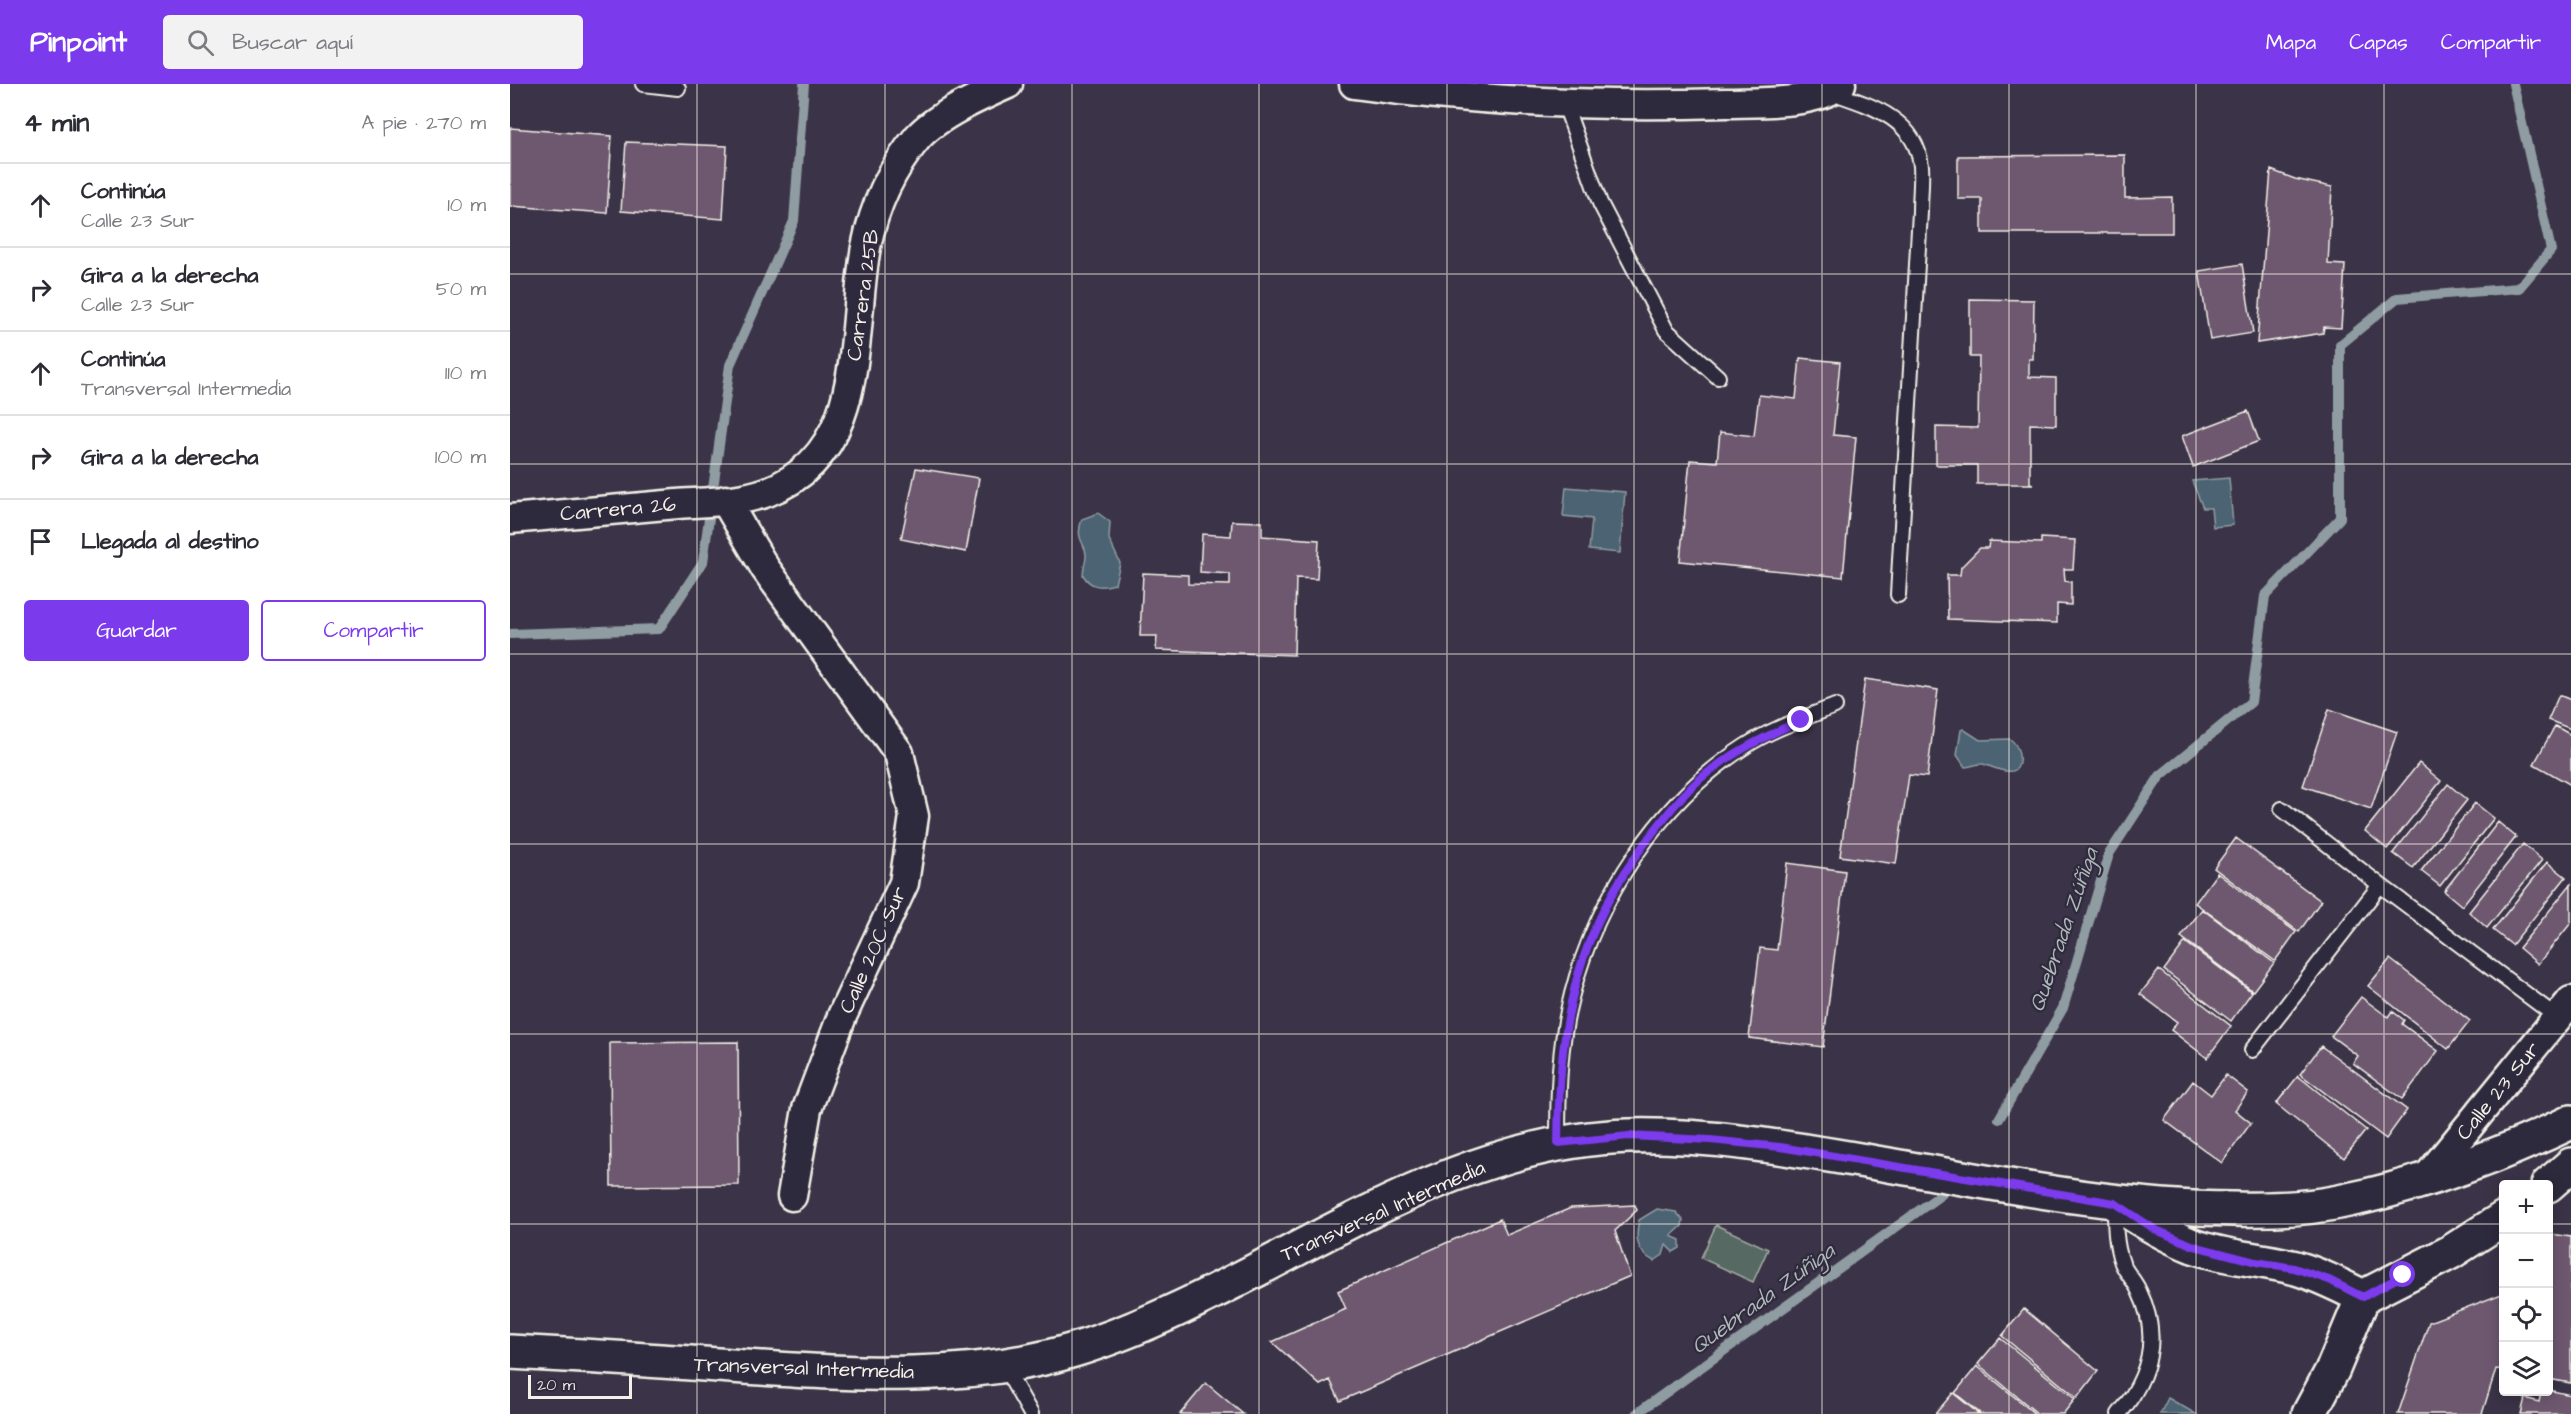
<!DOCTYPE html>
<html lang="es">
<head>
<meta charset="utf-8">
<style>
	:root { --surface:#fff; --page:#f2f2f3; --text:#2b2b33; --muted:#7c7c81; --line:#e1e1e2; --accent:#7c3aed }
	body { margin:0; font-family:"Architects Daughter",sans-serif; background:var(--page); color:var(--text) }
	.controls { position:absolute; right:18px; bottom:18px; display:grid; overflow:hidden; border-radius:6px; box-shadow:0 3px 15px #0003 }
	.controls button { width:54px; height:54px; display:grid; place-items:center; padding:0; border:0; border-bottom:2px solid var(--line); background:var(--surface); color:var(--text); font:30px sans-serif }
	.scale { position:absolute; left:18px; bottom:15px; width:104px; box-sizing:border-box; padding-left:6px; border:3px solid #f4f1e8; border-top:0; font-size:16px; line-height:21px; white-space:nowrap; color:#f4f1e8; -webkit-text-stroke:4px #2f2a3d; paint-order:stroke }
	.stop { position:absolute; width:18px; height:18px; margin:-14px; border:4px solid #7c3aed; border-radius:50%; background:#fff }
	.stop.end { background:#7c3aed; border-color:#fff; box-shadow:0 2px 6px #0008 }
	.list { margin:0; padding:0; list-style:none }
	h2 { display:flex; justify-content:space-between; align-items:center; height:78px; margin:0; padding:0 24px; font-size:26px }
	h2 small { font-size:20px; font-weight:400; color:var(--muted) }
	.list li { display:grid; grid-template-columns:39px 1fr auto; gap:18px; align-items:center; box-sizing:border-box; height:84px; padding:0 24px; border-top:2px solid var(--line) }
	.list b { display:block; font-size:22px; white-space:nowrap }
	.list p { margin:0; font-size:20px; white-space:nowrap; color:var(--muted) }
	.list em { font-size:20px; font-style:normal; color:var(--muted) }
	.actions { display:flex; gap:12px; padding:18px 24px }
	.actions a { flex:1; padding:14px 0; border:2px solid var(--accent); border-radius:6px; text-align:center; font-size:21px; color:var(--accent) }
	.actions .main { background:var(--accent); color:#fff }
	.icon { flex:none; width:33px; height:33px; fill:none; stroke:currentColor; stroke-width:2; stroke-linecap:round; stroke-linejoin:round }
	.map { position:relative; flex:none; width:2061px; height:1330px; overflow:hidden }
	header { display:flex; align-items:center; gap:36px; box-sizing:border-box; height:84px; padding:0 30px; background:var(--accent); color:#fff }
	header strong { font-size:28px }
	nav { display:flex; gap:33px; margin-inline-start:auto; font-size:21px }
	.search { width:420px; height:54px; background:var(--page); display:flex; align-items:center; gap:15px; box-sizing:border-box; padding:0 21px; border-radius:6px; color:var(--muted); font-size:22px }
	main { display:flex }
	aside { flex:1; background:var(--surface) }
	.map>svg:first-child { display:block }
</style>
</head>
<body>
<header>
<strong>Pinpoint</strong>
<div class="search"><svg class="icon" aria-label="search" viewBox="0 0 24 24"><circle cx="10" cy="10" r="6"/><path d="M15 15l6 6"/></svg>Buscar aquí</div>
<nav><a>Mapa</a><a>Capas</a><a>Compartir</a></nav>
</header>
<main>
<aside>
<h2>4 min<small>A pie · 270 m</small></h2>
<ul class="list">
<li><svg class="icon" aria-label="ahead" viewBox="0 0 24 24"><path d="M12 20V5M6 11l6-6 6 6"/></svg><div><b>Continúa</b><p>Calle 23 Sur</p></div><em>10 m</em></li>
<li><svg class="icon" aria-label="right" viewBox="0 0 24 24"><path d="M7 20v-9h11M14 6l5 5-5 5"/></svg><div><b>Gira a la derecha</b><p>Calle 23 Sur</p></div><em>50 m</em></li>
<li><svg class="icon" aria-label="ahead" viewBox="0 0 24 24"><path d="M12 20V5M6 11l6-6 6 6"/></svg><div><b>Continúa</b><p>Transversal Intermedia</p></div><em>110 m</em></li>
<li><svg class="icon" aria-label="right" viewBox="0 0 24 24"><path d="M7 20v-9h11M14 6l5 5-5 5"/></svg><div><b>Gira a la derecha</b></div><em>100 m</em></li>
<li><svg class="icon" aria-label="arrive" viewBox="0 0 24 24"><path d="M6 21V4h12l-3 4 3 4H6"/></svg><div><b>Llegada al destino</b></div></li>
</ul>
<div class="actions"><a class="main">Guardar</a><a>Compartir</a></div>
</aside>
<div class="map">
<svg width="2061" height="1330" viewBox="0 0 2061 1330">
	<rect width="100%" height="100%" fill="#3b3347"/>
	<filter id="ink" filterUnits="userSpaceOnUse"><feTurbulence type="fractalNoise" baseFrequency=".0167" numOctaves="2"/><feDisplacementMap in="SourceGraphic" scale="12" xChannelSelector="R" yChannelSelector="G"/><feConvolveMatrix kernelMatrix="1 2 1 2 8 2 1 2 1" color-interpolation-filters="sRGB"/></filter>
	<g filter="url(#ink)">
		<path fill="#576962" stroke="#a6ada5" stroke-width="1.5" d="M 1206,1141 L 1258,1165 L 1243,1198 L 1191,1174 Z"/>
		<path fill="#4b6473" stroke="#8f9ca2" stroke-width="1.5" d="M 1719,394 L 1723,441 L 1703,443 L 1701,424 L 1693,424 L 1682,397 Z
			M 1056,403 L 1115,408 L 1110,469 L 1079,466 L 1082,435 L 1053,432 Z
			M 588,429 L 600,438 L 599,455 L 610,479 L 605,500 C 591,504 581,504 573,491 C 573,483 576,479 576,472 C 577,459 564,458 572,435 Z
			M 1453,645 L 1470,656 L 1500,655 C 1506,659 1508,664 1509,671 C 1513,700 1481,682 1473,680 C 1467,679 1462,683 1455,683 L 1447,671 L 1451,646 Z
			M 1147,1125 L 1166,1128 L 1173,1136 L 1172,1142 L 1161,1152 L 1170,1156 L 1170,1164 L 1163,1168 L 1156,1161 L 1153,1171 L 1144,1177 C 1126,1168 1125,1154 1129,1136 Z
			M 1658,1314 L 1686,1330 L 1650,1330 Z"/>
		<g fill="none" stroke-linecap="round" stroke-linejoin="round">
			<path stroke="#8f9ca2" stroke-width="10" d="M 0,550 L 149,545 L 193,478 L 220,281 L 284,137 L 294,0
				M 1489,1035 L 1553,924 L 1599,770 L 1650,692 L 1741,618 L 1755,512 L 1830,434 L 1830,261 L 1887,214 L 2009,204 L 2041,166 L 2003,0
				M 1126,1330 L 1432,1110"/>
		</g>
		<path fill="#6d5970" stroke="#f4f1e8" stroke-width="1.5" d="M 0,44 L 102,52 L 97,129 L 0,122 Z
			M 116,58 L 217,62 L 213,135 L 111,127 Z
			M 1615,71 L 1615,114 L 1662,113 L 1662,149 L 1472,149 L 1472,115 L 1448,115 L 1448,72 Z
			M 1761,86 L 1785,95 L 1822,103 L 1818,180 L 1835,181 L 1831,244 L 1814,243 L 1813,249 L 1747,259 Z
			M 1732,180 L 1743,249 L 1700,256 L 1689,187 Z
			M 1460,215 L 1524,216 L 1523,275 L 1519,275 L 1519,293 L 1546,294 L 1546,341 L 1520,340 L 1520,399 L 1523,400 L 1467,400 L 1467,381 L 1426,381 L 1426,343 L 1468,344 L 1469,273 L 1460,273 Z
			M 1290,274 L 1330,278 L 1323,351 L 1346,353 L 1333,493 L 1170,477 L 1180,376 L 1207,378 L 1210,348 L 1244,352 L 1249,311 L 1286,315 Z
			M 1738,327 L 1749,357 L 1683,383 L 1672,352 Z
			M 406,384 L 469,394 L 456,468 L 391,455 Z
			M 722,437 L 752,438 L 752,452 L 809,456 L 807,495 L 786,494 L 784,571 L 646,566 L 647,552 L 630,552 L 633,489 L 678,491 L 678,500 L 720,501 L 720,490 L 690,488 L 692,450 L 721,452 Z
			M 1531,454 L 1565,456 L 1563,485 L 1554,485 L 1555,497 L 1561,498 L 1561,521 L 1547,520 L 1547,539 L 1438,535 L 1437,491 L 1450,491 L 1451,483 L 1470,464 L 1478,464 L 1479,457 L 1531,459 Z
			M 1355,595 L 1428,606 L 1417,693 L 1399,691 L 1386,780 L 1330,772 Z
			M 2049,611 L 2061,616 L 2061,645 L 2038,636 Z
			M 1819,625 L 1887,648 L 1861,725 L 1793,702 Z
			M 2045,642 L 2061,651 L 2061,701 L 2024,680 Z
			M 1909,679 L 1931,697 L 1877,765 L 1855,747 Z
			M 1938,700 L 1957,716 L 1903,784 L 1883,769 Z
			M 1965,719 L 1984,734 L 1930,802 L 1911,787 Z
			M 1988,738 L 2006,753 L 1952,822 L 1934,807 Z
			M 1726,754 L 1811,817 L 1789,848 L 1704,784 Z
			M 2013,760 L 2032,776 L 1977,844 L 1959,828 Z
			M 2037,778 L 2056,793 L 2002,861 L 1983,846 Z
			M 1277,779 L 1335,787 L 1313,963 L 1239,954 L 1250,864 L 1267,866 Z
			M 1707,789 L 1786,848 L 1765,877 L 1685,819 Z
			M 2061,800 L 2061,839 L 2028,880 L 2009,864 Z
			M 1692,825 L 1764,879 L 1743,907 L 1671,853 Z
			M 1675,858 L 1742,908 L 1721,937 L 1654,886 Z
			M 1880,875 L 1960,937 L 1938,965 L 1858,902 Z
			M 1649,886 L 1721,942 L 1697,974 L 1661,946 L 1667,938 L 1630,910 Z
			M 1851,913 L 1878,933 L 1882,927 L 1894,936 L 1892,940 L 1928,967 L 1892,1015 L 1843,979 L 1848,972 L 1821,952 Z
			M 228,958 L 229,1101 L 101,1102 L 100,959 Z
			M 1811,962 L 1897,1026 L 1876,1055 L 1790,990 Z
			M 1716,991 L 1738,1008 L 1725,1026 L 1741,1039 L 1712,1079 L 1654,1036 L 1683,997 L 1701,1011 Z
			M 1788,992 L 1856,1046 L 1834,1074 L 1766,1020 Z
			M 1125,1121 L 1127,1126 L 1105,1147 L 1120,1192 L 830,1317 L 820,1296 L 810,1301 L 762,1258 L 836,1225 L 828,1207 L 990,1135 L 997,1151 L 1061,1124 Z
			M 2041,1150 L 2061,1153 L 2061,1299 L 2038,1295 L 2038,1152 Z
			M 1994,1209 L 1994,1286 L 1986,1285 L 1972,1330 L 1888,1330 L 1919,1238 Z
			M 1514,1225 L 1588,1287 L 1567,1314 L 1492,1252 Z
			M 1490,1254 L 1565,1315 L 1553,1330 L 1528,1330 L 1468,1280 Z
			M 1467,1282 L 1525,1330 L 1471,1330 L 1445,1309 Z
			M 696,1299 L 733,1330 L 670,1330 Z
			M 2038,1306 L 2061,1311 L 2061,1330 L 2011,1330 L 2015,1314 L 2029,1318 L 2031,1308 Z
			M 1443,1309 L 1469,1330 L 1425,1330 Z"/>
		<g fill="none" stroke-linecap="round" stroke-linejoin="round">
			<g stroke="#f4f1e8" stroke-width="18">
				<path id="service" d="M 133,0 L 168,4
					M 1321,8 C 1359,21 1406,34 1411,82 C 1412,97 1410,113 1410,128 L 1388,511
					M 1054,18 L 1090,119 L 1156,246 L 1208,293
					M 1772,725 L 1870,801 L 2048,934
					M 1742,966 L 1870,801
					M 1048,1059 C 1048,1010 1049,959 1062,910 C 1087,813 1149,718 1234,663 C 1261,645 1295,634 1325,622
					M 1605,1120 C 1605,1140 1605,1160 1612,1179 C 1616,1189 1625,1197 1629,1207 C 1651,1252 1640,1293 1609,1330
					M 494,1282 L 521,1330"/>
			</g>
			<g stroke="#f4f1e8" stroke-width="33">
				<path id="minor" d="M 844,0 C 966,18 1092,23 1216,19 C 1249,18 1304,21 1331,0
					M 215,416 L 255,484 L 389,669 L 404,732 L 394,799 L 332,932 L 297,1025 L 282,1112
					M 0,435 C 56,430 112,425 167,420 C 196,418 230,418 257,408 C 359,369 340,249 356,163 C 364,123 382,84 408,53 C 428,31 471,12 498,0
					M 1914,1097 L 2061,917"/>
			</g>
			<g stroke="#f4f1e8" stroke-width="38">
				<path id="tertiary" d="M 2038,1101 L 2061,1081
					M 1607,1120 C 1631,1136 1655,1151 1683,1162 C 1716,1174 1752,1175 1786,1184 C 1810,1191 1831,1202 1853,1213
					M 0,1268 C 78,1272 156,1277 235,1283 C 343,1290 458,1298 564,1266 C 752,1208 916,1058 1119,1052 C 1204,1050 1290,1066 1373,1080 C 1489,1100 1605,1124 1723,1125 C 1758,1126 1795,1125 1829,1118 C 1910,1102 1987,1073 2061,1038
					M 1799,1330 L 1823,1285 L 1853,1213 L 1941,1168 L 1994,1134"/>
			</g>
			<use href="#service" stroke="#2f2a3d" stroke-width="14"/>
			<use href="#minor" stroke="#2f2a3d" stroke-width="28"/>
			<use href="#tertiary" stroke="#2f2a3d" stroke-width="33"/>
		</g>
	</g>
	<g fill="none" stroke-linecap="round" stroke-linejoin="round" filter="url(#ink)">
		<path stroke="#7c3aed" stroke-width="8" d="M 1291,636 C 1259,651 1228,665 1200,687 C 1177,704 1158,729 1141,751 C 1065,850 1049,937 1048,1059 L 1119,1052 L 1200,1056 L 1270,1063 L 1605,1119 L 1646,1146 L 1684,1162 L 1746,1178 L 1784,1184 L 1819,1196 L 1853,1213 L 1893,1191"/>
	</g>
	<path fill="none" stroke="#f4f1e8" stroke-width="1.5" stroke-opacity="0.55" d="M 187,0 L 187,1330M 375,0 L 375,1330M 562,0 L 562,1330M 749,0 L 749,1330M 937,0 L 937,1330M 1124,0 L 1124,1330M 1312,0 L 1312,1330M 1499,0 L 1499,1330M 1686,0 L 1686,1330M 1874,0 L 1874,1330M 0,190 L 2061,190M 0,380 L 2061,380M 0,570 L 2061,570M 0,760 L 2061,760M 0,950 L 2061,950M 0,1140 L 1994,1140M 2038,1140 L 2061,1140"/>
	<g text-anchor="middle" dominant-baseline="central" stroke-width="4.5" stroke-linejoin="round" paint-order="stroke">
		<g font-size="21" fill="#f4f1e8" stroke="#2f2a3d">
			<text transform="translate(353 211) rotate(-82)">Carrera 25B</text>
			<text transform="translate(108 425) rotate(-5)">Carrera 26</text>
			<text transform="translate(363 866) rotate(-66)">Calle 20C Sur</text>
			<text transform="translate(1988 1007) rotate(-51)">Calle 23 Sur</text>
			<text transform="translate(873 1127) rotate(-24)">Transversal Intermedia</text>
			<text transform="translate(294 1284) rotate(2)">Transversal Intermedia</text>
		</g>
		<g font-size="22" font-style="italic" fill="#b0b9b9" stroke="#2f2a3d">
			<text transform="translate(1554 846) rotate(-71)">Quebrada Zúñiga</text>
			<text transform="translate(1253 1215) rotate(-36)">Quebrada Zúñiga</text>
		</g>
	</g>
</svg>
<div class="controls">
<button>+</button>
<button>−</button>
<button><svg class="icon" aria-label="locate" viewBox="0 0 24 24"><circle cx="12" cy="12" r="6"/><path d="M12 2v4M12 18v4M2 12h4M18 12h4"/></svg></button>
<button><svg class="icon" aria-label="layers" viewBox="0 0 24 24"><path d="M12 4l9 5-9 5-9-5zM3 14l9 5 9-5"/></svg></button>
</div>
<div class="scale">20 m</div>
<div class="stop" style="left:1893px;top:1191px"></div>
<div class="stop end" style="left:1291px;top:636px"></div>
</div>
</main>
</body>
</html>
